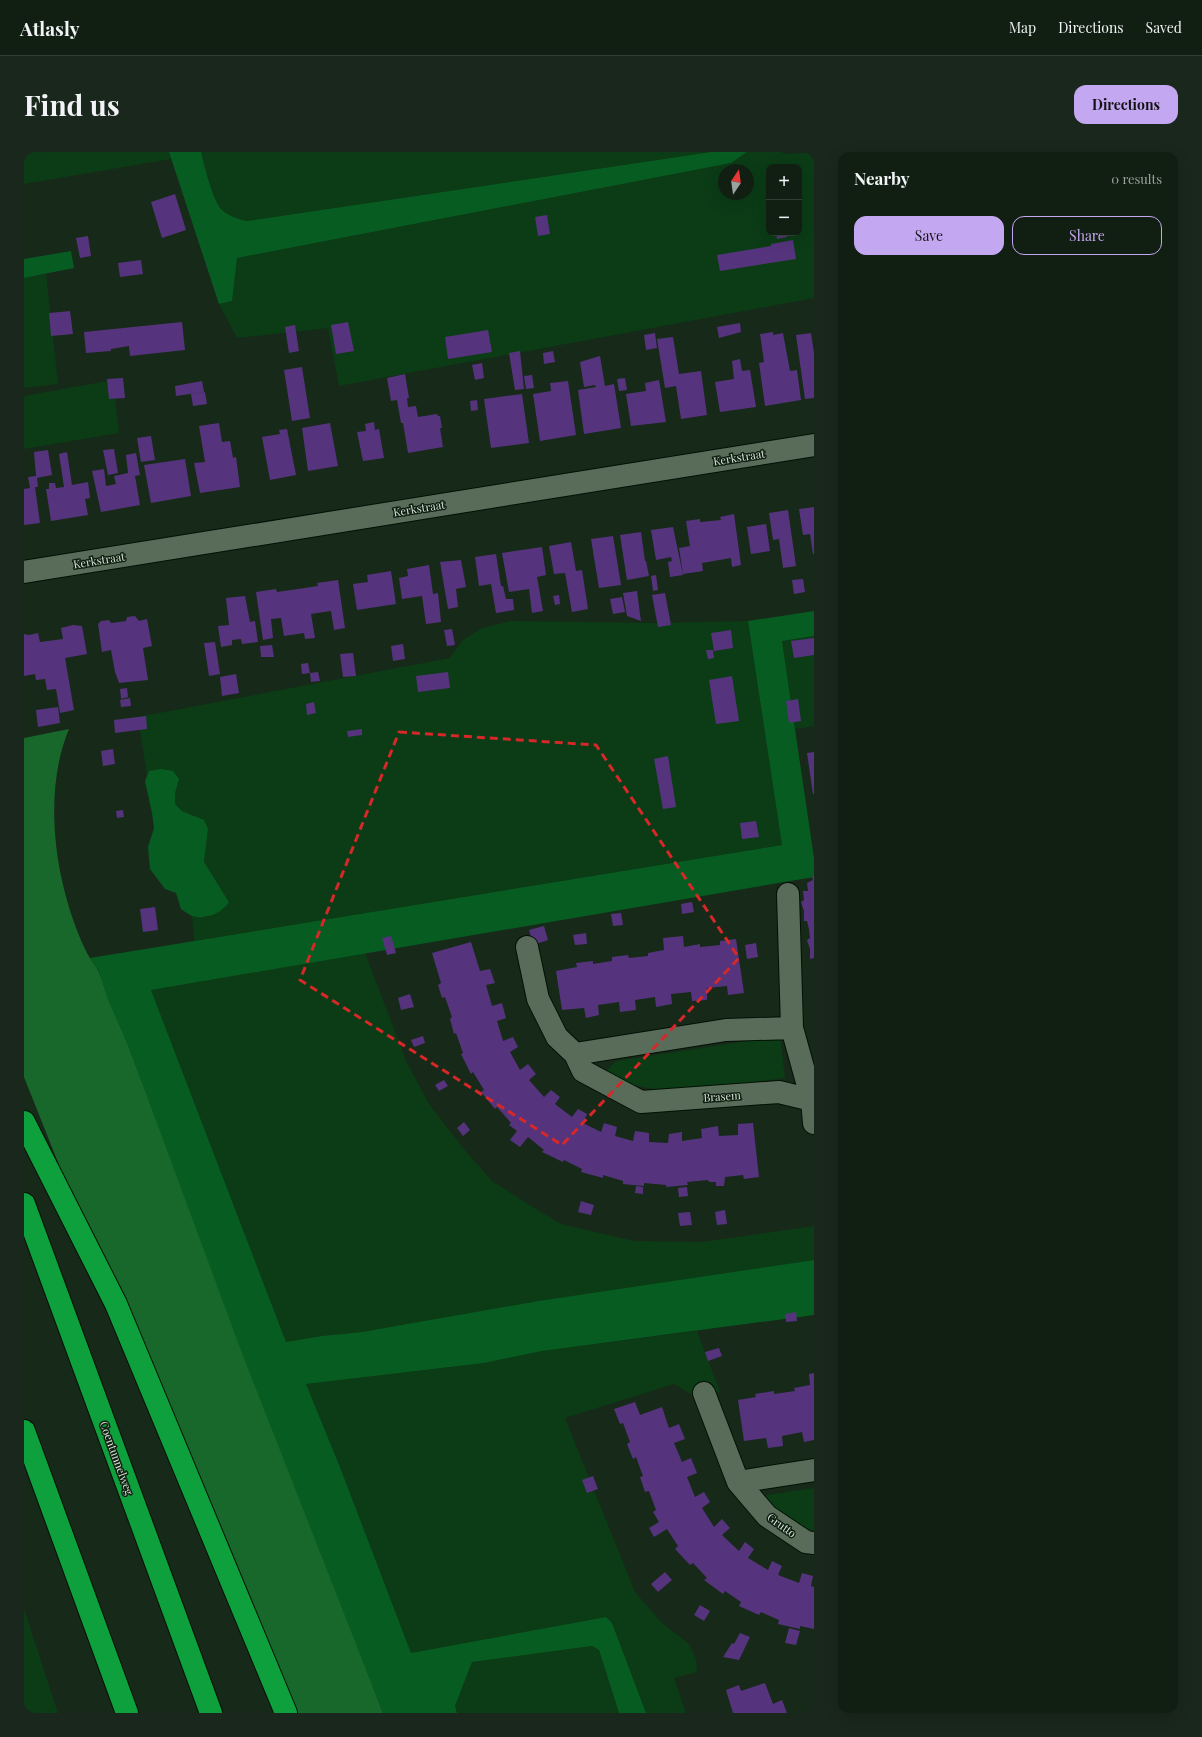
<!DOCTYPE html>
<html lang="en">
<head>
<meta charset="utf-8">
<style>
	:root { --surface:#111f13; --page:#1a271c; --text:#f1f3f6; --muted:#9ca2a0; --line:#303d33; --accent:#c4a7f1 }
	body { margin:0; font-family:"Playfair Display",serif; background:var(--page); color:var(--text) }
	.controls { position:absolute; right:12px; top:12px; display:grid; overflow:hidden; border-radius:8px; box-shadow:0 4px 16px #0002 }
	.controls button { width:36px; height:36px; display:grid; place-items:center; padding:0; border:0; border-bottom:1px solid var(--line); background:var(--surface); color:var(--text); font:20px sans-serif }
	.compass { position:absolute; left:694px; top:12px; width:36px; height:36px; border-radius:50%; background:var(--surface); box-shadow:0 4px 16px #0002; rotate:13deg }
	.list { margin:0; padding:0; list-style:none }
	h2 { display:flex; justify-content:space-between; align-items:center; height:52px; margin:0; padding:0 16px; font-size:17px }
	h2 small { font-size:13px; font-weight:400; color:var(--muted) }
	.actions { display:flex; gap:8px; padding:12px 16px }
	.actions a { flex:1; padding:9px 0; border:1px solid var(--accent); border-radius:12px; text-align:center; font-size:14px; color:var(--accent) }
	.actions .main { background:var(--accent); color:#111 }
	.map { position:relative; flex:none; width:790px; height:1561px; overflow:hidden; border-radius:12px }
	header { display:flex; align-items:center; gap:24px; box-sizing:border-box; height:56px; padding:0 20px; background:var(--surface); border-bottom:1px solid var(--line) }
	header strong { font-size:19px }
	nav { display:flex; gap:22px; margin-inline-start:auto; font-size:14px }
	.intro { display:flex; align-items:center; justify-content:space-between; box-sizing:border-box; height:96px; padding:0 24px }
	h1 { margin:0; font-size:28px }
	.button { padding:10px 18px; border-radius:12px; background:var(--accent); color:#111; font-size:14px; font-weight:700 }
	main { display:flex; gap:24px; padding:0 24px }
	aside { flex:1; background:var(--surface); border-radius:12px; box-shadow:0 4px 16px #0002 }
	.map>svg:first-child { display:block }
</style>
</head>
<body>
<header>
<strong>Atlasly</strong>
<nav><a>Map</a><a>Directions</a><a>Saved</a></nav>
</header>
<div class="intro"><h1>Find us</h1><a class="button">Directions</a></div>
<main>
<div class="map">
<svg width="790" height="1561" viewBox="0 0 790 1561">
	<rect width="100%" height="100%" fill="#172919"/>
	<path fill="#0b3c16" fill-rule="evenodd" d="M 0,0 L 145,0 L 147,7 L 0,32 Z
		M 177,0 L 687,0 L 223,69 C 214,67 204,64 197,57 C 189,48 180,13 177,0 Z
		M 723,0 L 754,0 L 765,2 L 790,0 L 790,146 L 315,234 L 304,176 L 213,186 L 195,152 L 208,149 L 213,106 L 707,11 ZM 745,15 L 775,15 L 775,81 L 745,81 ZM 700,18 L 724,18 L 724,42 L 700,42 Z
		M 22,122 L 34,232 L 0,236 L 0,126 Z
		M 89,228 L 95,281 L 0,297 L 0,244 Z
		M 487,469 L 630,471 L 724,469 L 758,693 L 170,789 L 168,764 L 184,765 L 205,750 L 180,710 L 184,677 L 170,663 L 158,659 L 151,652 L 151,641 L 125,619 L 123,623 L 114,565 L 426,506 L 439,488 L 458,476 Z
		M 790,484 L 790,574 L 771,577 L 758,489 Z
		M 341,801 L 383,911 L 405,952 L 439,996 L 468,1029 L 507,1054 L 537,1072 L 610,1089 L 678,1090 L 790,1074 L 790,1108 L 338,1180 L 298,1184 L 262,1190 L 127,838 Z
		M 756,884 L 761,926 L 680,937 L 630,937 L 604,932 L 582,919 L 592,909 Z
		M 673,1179 L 696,1240 L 674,1246 L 650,1232 L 541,1266 L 611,1440 L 638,1471 L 665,1492 L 672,1507 L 673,1520 L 650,1526 L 662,1561 L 622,1561 L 588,1471 L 582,1465 L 387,1501 L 316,1315 L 282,1232 L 460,1211 L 518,1199 Z
		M 790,1336 L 790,1381 L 764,1372 L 736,1344 Z
		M 0,1457 L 34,1561 L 0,1561 Z
		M 568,1494 L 575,1498 L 595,1561 L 433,1561 L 431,1554 L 448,1510 Z"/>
	<path fill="#19682b" d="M 45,577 C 17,644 32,736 62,799 C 65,806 71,812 75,820 C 79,829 81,839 85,848 C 91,863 98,878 104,893 L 359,1561 L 253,1561 L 0,925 L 0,586 Z"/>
	<path fill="#075d21" d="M 145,0 L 177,0 C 180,13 189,48 197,57 C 204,64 214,67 223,69 L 687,0 L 723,0 L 707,11 L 213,106 L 208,149 L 195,152 Z
		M 47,99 L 50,116 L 0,126 L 0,107 Z
		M 790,459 L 790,484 L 758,489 L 790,706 L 790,725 L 127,838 L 262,1190 L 298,1184 L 338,1180 L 515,1149 L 790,1108 L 790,1163 L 518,1199 L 460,1211 L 282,1232 L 316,1315 L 387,1501 L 582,1465 L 588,1471 L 622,1561 L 595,1561 L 575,1498 L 568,1494 L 448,1510 L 431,1554 L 433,1561 L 359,1561 L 219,1204 L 104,893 L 84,848 L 75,819 L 66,806 L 758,693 L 724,469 Z
		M 137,617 L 149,619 L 155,627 L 151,641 L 151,652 L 158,659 L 180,668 L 184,677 L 180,710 L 205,750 C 198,761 182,768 168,764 C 164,762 160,759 157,757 L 152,741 L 141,737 L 126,717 L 124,695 L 130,676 L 128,661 L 121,629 L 125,619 Z"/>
	<path fill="#55347d" d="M 151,42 L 162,78 L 138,86 L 127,50 Z
		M 523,63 L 526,82 L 514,84 L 511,65 Z
		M 752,81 L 762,81 L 763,85 L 753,87 Z
		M 64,84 L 67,104 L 56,106 L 52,86 Z
		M 769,88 L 772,107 L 696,119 L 693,103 L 747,94 L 747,92 Z
		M 117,108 L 119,122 L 96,125 L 94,111 Z
		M 46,159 L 49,182 L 27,184 L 25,161 Z
		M 158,170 L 161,198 L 106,204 L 105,194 L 87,197 L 87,199 L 62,201 L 60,180 Z
		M 324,170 L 330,199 L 312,202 L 307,173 Z
		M 716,171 L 717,180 L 695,186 L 693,175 Z
		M 271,173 L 275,199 L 265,201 L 261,175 Z
		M 464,178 L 468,200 L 424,207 L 421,185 Z
		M 749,180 L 749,183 L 759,181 L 766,219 L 773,218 L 777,248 L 741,254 L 735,211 L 740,210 L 736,182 Z
		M 631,181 L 633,196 L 622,198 L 620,183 Z
		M 787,181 L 790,201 L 790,246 L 781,247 L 772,183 Z
		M 649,185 L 655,222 L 677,219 L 683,263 L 657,267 L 652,234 L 641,236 L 633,187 Z
		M 496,199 L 500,237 L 491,238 L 485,201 Z
		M 529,199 L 531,210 L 520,212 L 519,201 Z
		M 576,204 L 581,234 L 590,232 L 597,276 L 560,282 L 554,238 L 572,235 L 571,233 L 560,235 L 556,210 Z
		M 716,207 L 718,219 L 726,218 L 732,255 L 696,260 L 691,230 L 710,227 L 708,209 Z
		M 458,211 L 460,226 L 451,228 L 448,213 Z
		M 278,215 L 286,266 L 268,269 L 260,218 Z
		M 381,222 L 385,246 L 383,246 L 384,255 L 392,254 L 394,265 L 413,262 L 414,264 L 416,264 L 418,276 L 416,276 L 419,295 L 384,301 L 379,271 L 377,271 L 373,248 L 367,249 L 363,226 Z
		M 508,223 L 510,236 L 502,237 L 500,224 Z
		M 99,226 L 101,246 L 85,247 L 83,227 Z
		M 601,226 L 603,238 L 595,239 L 593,227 Z
		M 635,228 L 642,270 L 607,274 L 602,242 L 622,239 L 621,231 Z
		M 178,229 L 180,240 L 152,244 L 151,234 Z
		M 544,229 L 552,283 L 516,289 L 509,242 L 527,239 L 526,231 Z
		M 181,240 L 183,252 L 169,254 L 167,242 Z
		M 498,242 L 505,291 L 467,296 L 460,247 Z
		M 453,248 L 454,258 L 447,259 L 446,249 Z
		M 350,270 L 351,278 L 355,277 L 360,306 L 339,309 L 333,280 L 342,279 L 341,272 Z
		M 195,271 L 198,290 L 206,289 L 209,306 L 212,305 L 216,335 L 176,341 L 170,311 L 181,310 L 175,274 Z
		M 306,271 L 314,314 L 284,319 L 278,276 Z
		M 263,277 L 272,323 L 246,328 L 238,285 L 256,282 L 255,278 Z
		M 127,284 L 131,308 L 117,310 L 113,286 Z
		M 90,297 L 94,321 L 84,323 L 79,298 Z
		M 24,298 L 28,323 L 13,326 L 14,335 L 11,335 L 16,371 L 0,373 L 0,337 L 6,336 L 4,325 L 12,324 L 10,300 Z
		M 43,300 L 48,333 L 64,330 L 66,346 L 61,347 L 64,363 L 27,369 L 22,337 L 25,337 L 25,331 L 31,331 L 32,336 L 40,335 L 35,302 Z
		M 112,301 L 116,323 L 111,324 L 116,353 L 77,360 L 68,319 L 80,317 L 82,334 L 92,332 L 90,324 L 104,321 L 102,303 Z
		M 161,307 L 167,344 L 127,351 L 120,313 Z
		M 790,355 L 790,402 L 789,402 L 786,382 L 779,383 L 775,357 Z
		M 764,358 L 772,414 L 759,416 L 755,387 L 749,388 L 745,361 Z
		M 710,362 L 717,413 L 708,415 L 707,406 L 678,411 L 679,419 L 659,422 L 655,396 L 666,394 L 662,369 L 676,367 L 676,370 L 697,368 L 696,365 Z
		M 742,372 L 746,399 L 727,402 L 723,375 Z
		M 649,375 L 659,423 L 646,425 L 644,410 L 648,409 L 647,405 L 632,408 L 627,378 Z
		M 617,380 L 621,409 L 622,409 L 625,424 L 603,428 L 596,383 Z
		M 589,384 L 597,433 L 575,436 L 567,387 Z
		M 547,390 L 552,419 L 558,418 L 564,457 L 548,460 L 541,421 L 530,422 L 525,394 Z
		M 518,395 L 522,423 L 513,425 L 519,459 L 508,461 L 505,437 L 485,440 L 478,401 Z
		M 472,402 L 477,434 L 479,434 L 482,447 L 489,447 L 490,458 L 472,461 L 467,432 L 455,434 L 451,405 Z
		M 437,408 L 442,435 L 432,437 L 434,455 L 424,457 L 416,410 Z
		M 405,413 L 409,442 L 414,441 L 417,470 L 402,472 L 398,444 L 378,447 L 375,426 L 384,424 L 383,417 Z
		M 367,419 L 372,452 L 333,458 L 329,432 L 344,430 L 343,423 Z
		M 632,423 L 634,438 L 629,439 L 627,424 Z
		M 779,427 L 781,440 L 770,442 L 768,428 Z
		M 314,428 L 321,476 L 310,478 L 307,459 L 287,462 L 291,486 L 281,487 L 280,481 L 260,484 L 257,466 L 247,467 L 249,486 L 239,488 L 232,440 L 252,437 L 253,440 L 274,437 L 294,434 L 293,431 Z
		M 613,439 L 616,462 L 617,469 L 603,464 L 599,441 Z
		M 641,441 L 647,473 L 634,475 L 628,443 Z
		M 535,443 L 536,452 L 531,453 L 529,444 Z
		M 221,444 L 226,470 L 231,469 L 234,490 L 218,492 L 217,487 L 208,488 L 208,493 L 197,495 L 194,474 L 205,473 L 202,446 Z
		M 598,445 L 601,460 L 589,462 L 586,447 Z
		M 111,464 L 115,469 L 123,467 L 128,494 L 119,496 L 124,528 L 95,531 L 91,520 L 87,498 L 78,500 L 74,472 L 77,469 L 85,468 L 87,471 L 102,469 L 103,465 Z
		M 49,473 L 58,474 L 63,502 L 41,506 L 50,558 L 36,561 L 32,537 L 23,538 L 21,527 L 12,528 L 11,522 L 0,524 L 0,482 L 5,483 L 14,481 L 16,490 L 39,487 L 37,476 Z
		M 428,477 L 431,493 L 423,494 L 420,478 Z
		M 707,478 L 709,496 L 690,499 L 687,481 Z
		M 790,486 L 790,503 L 770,506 L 767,489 Z
		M 191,490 L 196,522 L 185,524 L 180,491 Z
		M 379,492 L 381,507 L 369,509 L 367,494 Z
		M 248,493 L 250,505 L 237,505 L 236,494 Z
		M 682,498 L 689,498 L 690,506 L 684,507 Z
		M 329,501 L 332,524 L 319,525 L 316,502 Z
		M 284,511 L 286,521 L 278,522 L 277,512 Z
		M 294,520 L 296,529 L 287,530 L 286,521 Z
		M 424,520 L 426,536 L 394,540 L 392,524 Z
		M 212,522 L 215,541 L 198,544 L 196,525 Z
		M 708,524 L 715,569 L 692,572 L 685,528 Z
		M 103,536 L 104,545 L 97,547 L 96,537 Z
		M 106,546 L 107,554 L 97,555 L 96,548 Z
		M 774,547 L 777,569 L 765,571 L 762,549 Z
		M 290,550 L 292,561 L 283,563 L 282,552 Z
		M 34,555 L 36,571 L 14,575 L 12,558 Z
		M 122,564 L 123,577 L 91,581 L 90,568 Z
		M 338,577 L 338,583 L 324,585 L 323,579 Z
		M 89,597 L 91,612 L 79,614 L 77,599 Z
		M 790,600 L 790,642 L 789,642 L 783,601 Z
		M 644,604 L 652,655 L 639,657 L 630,607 Z
		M 99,658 L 100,665 L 93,666 L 92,659 Z
		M 732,669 L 735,685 L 718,687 L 716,671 Z
		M 790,724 L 790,806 L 786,807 L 786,797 L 783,788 L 786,786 L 785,777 L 783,769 L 780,769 L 780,759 L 777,750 L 780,748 L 779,739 L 784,739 L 783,731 L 789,728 L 788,725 Z
		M 668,750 L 670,760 L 658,762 L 657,752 Z
		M 131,755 L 134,778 L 119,780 L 116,757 Z
		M 597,761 L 599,773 L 589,774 L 587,762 Z
		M 520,774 L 524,788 L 509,793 L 505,778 Z
		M 562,781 L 563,792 L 551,793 L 549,783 Z
		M 367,784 L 372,801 L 363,803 L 358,786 Z
		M 659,784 L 660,795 L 676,792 L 676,795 L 696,793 L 696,789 L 712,787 L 720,841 L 704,843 L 703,834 L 683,836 L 683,848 L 668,849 L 667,840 L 647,842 L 648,852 L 632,855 L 631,845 L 611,848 L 612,858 L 596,860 L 595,850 L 574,853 L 575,863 L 562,866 L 560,856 L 538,858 L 532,819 L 553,815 L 552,811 L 569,809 L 569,812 L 588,809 L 588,805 L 604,803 L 605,806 L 624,804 L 624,801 L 640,798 L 639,786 Z
		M 447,790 L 456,819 L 466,817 L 471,831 L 462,833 L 468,854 L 478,851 L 482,866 L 473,869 L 479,889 L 489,885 L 494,895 L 486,900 L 496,918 L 504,912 L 512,922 L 505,928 L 520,945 L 527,938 L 536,945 L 531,952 L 548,965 L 554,957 L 563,962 L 559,971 L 577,980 L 580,971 L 593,975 L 591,984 L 609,989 L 611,979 L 625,981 L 625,990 L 644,991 L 645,982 L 658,980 L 658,989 L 678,986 L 677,977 L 694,974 L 695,984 L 714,983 L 714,972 L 729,971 L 735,1025 L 720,1027 L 719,1023 L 701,1025 L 700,1034 L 692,1034 L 692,1030 L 685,1030 L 684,1028 L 663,1030 L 664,1033 L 642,1035 L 642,1033 L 620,1031 L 620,1034 L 599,1032 L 599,1029 L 579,1023 L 579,1026 L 557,1020 L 558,1017 L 540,1008 L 539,1010 L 518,1000 L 520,998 L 504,985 L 496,995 L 486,988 L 493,979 L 485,973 L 487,971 L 473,955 L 471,957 L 457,940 L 460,938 L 449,920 L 447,922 L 437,902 L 439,901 L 432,881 L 430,882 L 426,867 L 428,865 L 421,845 L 418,846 L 414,833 L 417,831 L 408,801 Z
		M 732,791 L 734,805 L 723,807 L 721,793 Z
		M 386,842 L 390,855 L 377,858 L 374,846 Z
		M 399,884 L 401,891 L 390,895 L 387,888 Z
		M 420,928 L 424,934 L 415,939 L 411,933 Z
		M 440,970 L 446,978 L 439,984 L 433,976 Z
		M 612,1034 L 619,1035 L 619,1042 L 611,1041 Z
		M 663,1035 L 664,1044 L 655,1045 L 654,1036 Z
		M 557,1049 L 570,1053 L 567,1063 L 554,1060 Z
		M 701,1058 L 703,1072 L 693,1073 L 691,1060 Z
		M 666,1060 L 668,1073 L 656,1074 L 654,1061 Z
		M 772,1160 L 773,1169 L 762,1170 L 761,1162 Z
		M 695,1196 L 698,1204 L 684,1209 L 681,1200 Z
		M 790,1221 L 790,1288 L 780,1290 L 778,1280 L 758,1284 L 759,1294 L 744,1296 L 742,1286 L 720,1289 L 714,1248 L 732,1245 L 731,1242 L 750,1239 L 750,1242 L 771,1239 L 770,1236 L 786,1233 L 785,1222 Z
		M 611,1250 L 616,1263 L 638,1255 L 645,1276 L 655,1272 L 661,1287 L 650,1291 L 658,1310 L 667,1306 L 673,1321 L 663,1325 L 671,1345 L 680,1340 L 686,1350 L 678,1356 L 690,1375 L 698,1367 L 706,1376 L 698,1383 L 715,1399 L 721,1390 L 730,1397 L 724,1406 L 744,1418 L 748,1409 L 758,1414 L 754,1423 L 775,1431 L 778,1421 L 789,1424 L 787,1434 L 790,1435 L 790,1477 L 776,1474 L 776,1477 L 754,1472 L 755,1468 L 737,1460 L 735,1463 L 715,1454 L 717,1450 L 701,1439 L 699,1442 L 680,1428 L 683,1426 L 669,1411 L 666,1413 L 651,1397 L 654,1394 L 643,1377 L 630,1385 L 625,1376 L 635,1370 L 629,1360 L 632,1358 L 625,1339 L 621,1340 L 616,1325 L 619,1324 L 612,1305 L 609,1307 L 603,1292 L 606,1290 L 599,1271 L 596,1272 L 590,1257 Z
		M 569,1324 L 574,1337 L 563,1341 L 558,1328 Z
		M 641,1420 L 648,1428 L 634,1440 L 627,1432 Z
		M 676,1453 L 686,1459 L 680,1469 L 670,1463 Z
		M 765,1476 L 776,1479 L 772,1493 L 761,1491 Z
		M 716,1481 L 726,1485 L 715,1508 L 699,1505 L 708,1491 L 710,1492 Z
		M 741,1531 L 749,1552 L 758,1548 L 763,1561 L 709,1561 L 702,1538 L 715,1533 L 717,1539 Z"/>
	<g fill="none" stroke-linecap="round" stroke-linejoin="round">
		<g stroke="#031105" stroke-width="24">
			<path id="minor" d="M 0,420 L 790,293
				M 764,742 L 768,876 L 788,948 L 790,971
				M 503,795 L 514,847 L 533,885 L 551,902 L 559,919 L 617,950 L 755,940 L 788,948
				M 551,902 L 702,878 L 768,876
				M 680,1241 L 714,1330 L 743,1364 L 782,1390 L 790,1391
				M 714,1330 L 790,1318"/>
		</g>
		<g stroke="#031105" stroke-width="24">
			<path id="highway" d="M 0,970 L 92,1152 L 262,1561
				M 0,1052 L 187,1561
				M 0,1279 L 103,1561"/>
		</g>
		<use href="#minor" stroke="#596c5a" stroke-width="22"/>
		<use href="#highway" stroke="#0ea03d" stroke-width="22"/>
	</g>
	<path fill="none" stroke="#d62828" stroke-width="3" stroke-dasharray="8 5" stroke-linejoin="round" d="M 375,580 L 572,593 L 715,806 L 538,993 L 276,828 Z"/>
	<g text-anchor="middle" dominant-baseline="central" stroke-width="3" stroke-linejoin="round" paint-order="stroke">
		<g font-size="11" fill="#d7e2d8" stroke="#0e1f10">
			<text transform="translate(715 305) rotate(-9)">Kerkstraat</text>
			<text transform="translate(395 356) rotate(-9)">Kerkstraat</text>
			<text transform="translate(75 408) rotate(-9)">Kerkstraat</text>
			<text transform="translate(698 944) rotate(-4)">Brasem</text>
			<text transform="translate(93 1306) rotate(70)">Coentunnelweg</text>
			<text transform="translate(758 1373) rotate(36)">Grutto</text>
		</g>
	</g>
</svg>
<div class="controls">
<button>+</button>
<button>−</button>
</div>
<svg class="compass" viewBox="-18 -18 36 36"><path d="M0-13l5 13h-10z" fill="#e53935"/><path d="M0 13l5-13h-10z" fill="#9ca2a0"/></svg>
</div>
<aside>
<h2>Nearby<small>0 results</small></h2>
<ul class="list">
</ul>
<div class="actions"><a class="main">Save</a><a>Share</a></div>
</aside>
</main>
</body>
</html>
